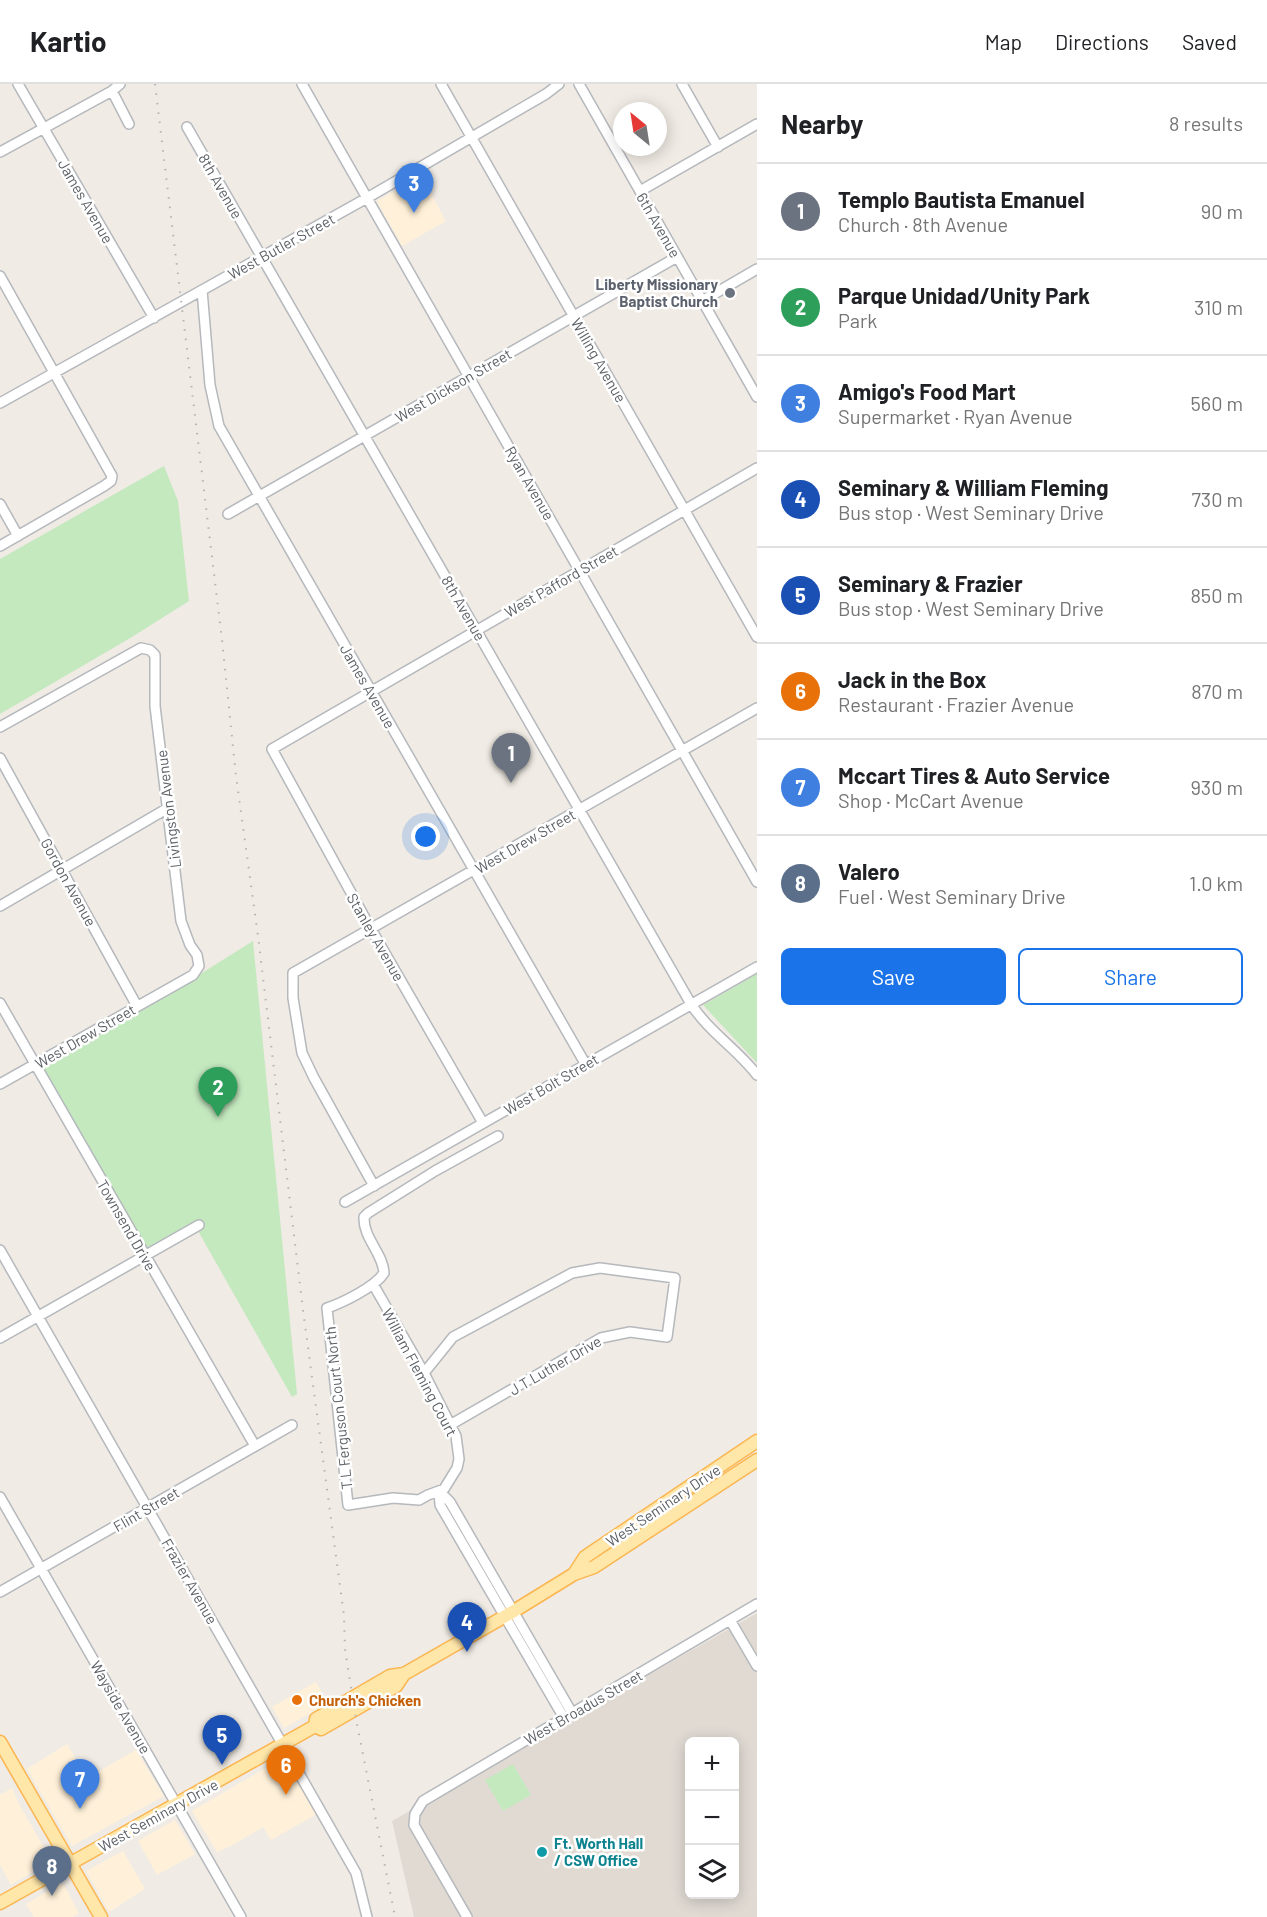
<!DOCTYPE html>
<html lang="en">
<head>
<meta charset="utf-8">
<style>
	:root { --surface:#fff; --page:#f2f2f2; --text:#202124; --muted:#757577; --line:#e0e0e0; --accent:#1a73e8 }
	body { margin:0; font-family:Barlow,sans-serif; background:var(--page); color:var(--text) }
	.controls { position:absolute; right:18px; bottom:18px; display:grid; overflow:hidden; border-radius:9px; box-shadow:0 3px 15px #0003 }
	.controls button { width:54px; height:54px; display:grid; place-items:center; padding:0; border:0; border-bottom:2px solid var(--line); background:var(--surface); color:var(--text); font:30px sans-serif }
	.compass { position:absolute; left:613px; top:18px; width:54px; height:54px; border-radius:50%; background:var(--surface); box-shadow:0 3px 15px #0003; rotate:330deg }
	.you { position:absolute; left:426px; top:753px; width:21px; height:21px; margin:-15px; border:4px solid #fff; border-radius:50%; background:#1a73e8; box-shadow:0 0 0 9px #1a73e833 }
	.badge { display:grid; place-items:center; width:39px; height:39px; border-radius:50%; background:var(--accent); color:#fff; font-size:20px; font-weight:700 }
	.pin { position:absolute; translate:-50% -50px; filter:drop-shadow(0 2px 3px #0008) }
	.pin::after { content:''; position:absolute; top:32px; width:21px; height:18px; background:inherit; clip-path:polygon(0 0,100% 0,50% 100%) }
	.list { margin:0; padding:0; list-style:none }
	h2 { display:flex; justify-content:space-between; align-items:center; height:78px; margin:0; padding:0 24px; font-size:26px }
	h2 small { font-size:20px; font-weight:400; color:var(--muted) }
	.list li { display:grid; grid-template-columns:39px 1fr auto; gap:18px; align-items:center; box-sizing:border-box; height:96px; padding:0 24px; border-top:2px solid var(--line) }
	.list b { display:block; font-size:22px; white-space:nowrap }
	.list p { margin:0; font-size:20px; white-space:nowrap; color:var(--muted) }
	.list em { font-size:20px; font-style:normal; color:var(--muted) }
	.actions { display:flex; gap:12px; padding:18px 24px }
	.actions a { flex:1; padding:14px 0; border:2px solid var(--accent); border-radius:9px; text-align:center; font-size:21px; color:var(--accent) }
	.actions .main { background:var(--accent); color:#fff }
	.icon { flex:none; width:33px; height:33px; fill:none; stroke:currentColor; stroke-width:2; stroke-linecap:round; stroke-linejoin:round }
	.map { position:relative; flex:none; width:757px; height:1833px; overflow:hidden }
	header { display:flex; align-items:center; gap:36px; box-sizing:border-box; height:84px; padding:0 30px; background:var(--surface); border-bottom:2px solid var(--line) }
	header strong { font-size:28px }
	nav { display:flex; gap:33px; margin-inline-start:auto; font-size:21px }
	main { display:flex }
	aside { flex:1; background:var(--surface) }
	.map>svg:first-child { display:block }
</style>
</head>
<body>
<header>
<strong>Kartio</strong>
<nav><a>Map</a><a>Directions</a><a>Saved</a></nav>
</header>
<main>
<div class="map">
<svg width="757" height="1833" viewBox="0 0 757 1833">
	<rect width="100%" height="100%" fill="#f0ebe4"/>
	<path fill="#fff1d9" d="M 421,92 L 446,137 L 402,162 L 377,117 Z
		M 316,1598 L 328,1619 L 284,1644 L 272,1623 Z
		M 67,1660 L 87,1694 L 136,1666 L 164,1712 L 72,1762 L 27,1685 Z
		M 281,1675 L 285,1677 L 317,1730 L 271,1756 L 263,1743 L 231,1762 L 217,1768 L 192,1727 Z
		M 12,1704 L 19,1720 L 50,1774 L 48,1779 L 11,1801 L 0,1781 L 0,1711 Z
		M 175,1736 L 195,1770 L 157,1791 L 138,1757 Z
		M 123,1767 L 145,1805 L 109,1828 L 86,1787 Z
		M 59,1800 L 64,1801 L 79,1829 L 73,1833 L 34,1833 L 26,1820 Z"/>
	<path fill="#e0dad3" fill-rule="evenodd" d="M 757,1529 L 757,1833 L 414,1833 L 392,1737 ZM 690,1658 L 734,1658 L 734,1810 L 690,1810 Z"/>
	<path fill="#c4e9bf" d="M 164,382 L 178,417 L 189,517 L 132,553 L 0,630 L 0,475 Z
		M 253,857 L 297,1310 L 292,1313 L 193,1138 L 145,1165 L 42,983 L 138,929 Z
		M 757,890 L 757,979 L 703,921 Z
		M 513,1680 L 531,1711 L 503,1727 L 485,1696 Z"/>
	<g fill="none" stroke-linecap="round" stroke-linejoin="round">
		<g stroke="#b5b8bc" stroke-width="12">
			<path id="minor" d="M 18,0 L 154,234
				M 302,0 L 757,798
				M 441,0 L 757,553
				M 579,0 L 757,313
				M 682,0 L 718,63
				M 112,7 L 129,40
				M 187,43 L 691,920 C 709,948 737,965 757,991
				M 0,68 L 112,7 L 120,0
				M 640,107 L 757,40
				M 0,192 L 112,392 L 111,397 L 104,402 L 0,462
				M 202,206 L 210,301 L 219,342 L 586,981
				M 702,217 L 757,185
				M 0,319 L 367,114 L 546,10 L 559,0
				M 0,420 L 18,452
				M 228,430 L 677,173
				M 0,643 L 141,564 L 150,566 L 155,571 L 155,622 L 181,837 L 190,861 L 197,871 L 199,882 L 193,891 L 0,1000
				M 0,674 L 137,922
				M 0,822 L 168,724
				M 0,919 L 255,1362
				M 483,1039 L 371,845 L 272,665 L 757,384
				M 374,1102 L 314,994 L 302,969 L 293,914 L 293,889 L 757,624
				M 345,1118 L 757,883
				M 0,1166 L 356,1789 L 367,1833
				M 373,1200 L 424,1289 L 456,1352 L 459,1375 L 457,1384 L 444,1405 L 428,1411 L 419,1416 L 393,1414 L 348,1421 L 327,1224 C 342,1219 375,1203 384,1189 C 383,1169 363,1154 364,1133 L 368,1129 L 435,1087 L 498,1052
				M 0,1254 L 199,1141
				M 424,1289 L 453,1253 L 572,1189 L 600,1184 L 675,1194 L 667,1253 L 630,1248 L 601,1254 L 450,1341
				M 439,1407 L 440,1421 L 564,1634
				M 439,1407 L 450,1418 L 572,1629
				M 0,1413 L 241,1833
				M 0,1508 L 292,1341
				M 730,1536 L 757,1582
				M 467,1833 L 414,1741 L 415,1730 L 423,1717 L 757,1520"/>
		</g>
		<g stroke="#fbb651" stroke-width="15">
			<path id="major" d="M 574,1490 L 585,1473 L 757,1357
				M 315,1642 L 316,1635 L 390,1592 L 404,1590 L 514,1527 L 574,1490 L 594,1483 L 757,1376
				M 0,1658 L 101,1833
				M 0,1819 L 315,1642 L 321,1645 L 396,1602 L 404,1590"/>
		</g>
		<use href="#minor" stroke="#fff" stroke-width="9"/>
		<use href="#major" stroke="#ffe6a9" stroke-width="12"/>
		<path stroke="#b3b4b5" stroke-width="2" stroke-dasharray="1.5 8" stroke-linecap="butt" d="M 155,0 L 222,556 L 236,692 L 258,852 L 303,1226 L 344,1532 L 345,1565 L 356,1635 L 395,1833"/>
	</g>
	<circle fill="#6b7280" stroke="#fff" stroke-width="2" cx="730" cy="209" r="6"/>
	<circle fill="#e8710a" stroke="#fff" stroke-width="2" cx="297" cy="1616" r="6"/>
	<circle fill="#0f9aa8" stroke="#fff" stroke-width="2" cx="542" cy="1768" r="6"/>
	<g text-anchor="middle" dominant-baseline="central" stroke-width="5" stroke-linejoin="round" paint-order="stroke">
		<g font-size="15" fill="#5c6166" stroke="#fff">
			<text transform="translate(221 102) rotate(60)">8th Avenue</text>
			<text transform="translate(86 117) rotate(60)">James Avenue</text>
			<text transform="translate(659 141) rotate(60)">6th Avenue</text>
			<text transform="translate(281 162) rotate(-29)">West Butler Street</text>
			<text transform="translate(599 276) rotate(60)">Willing Avenue</text>
			<text transform="translate(453 301) rotate(-30)">West Dickson Street</text>
			<text transform="translate(530 399) rotate(60)">Ryan Avenue</text>
			<text transform="translate(561 497) rotate(-30)">West Pafford Street</text>
			<text transform="translate(464 524) rotate(60)">8th Avenue</text>
			<text transform="translate(368 602) rotate(60)">James Avenue</text>
			<text transform="translate(168 725) rotate(-97)">Livingston Avenue</text>
			<text transform="translate(525 757) rotate(-30)">West Drew Street</text>
			<text transform="translate(69 798) rotate(61)">Gordon Avenue</text>
			<text transform="translate(376 853) rotate(60)">Stanley Avenue</text>
			<text transform="translate(85 952) rotate(-30)">West Drew Street</text>
			<text transform="translate(551 1000) rotate(-30)">West Bolt Street</text>
			<text transform="translate(127 1141) rotate(60)">Townsend Drive</text>
			<text transform="translate(555 1281) rotate(-30)">J T Luther Drive</text>
			<text transform="translate(420 1288) rotate(62)">William Fleming Court</text>
			<text transform="translate(338 1324) rotate(-96)">T L Ferguson Court North</text>
			<text transform="translate(663 1421) rotate(-34)">West Seminary Drive</text>
			<text transform="translate(146 1425) rotate(-30)">Flint Street</text>
			<text transform="translate(190 1497) rotate(60)">Frazier Avenue</text>
			<text transform="translate(121 1623) rotate(60)">Wayside Avenue</text>
			<text transform="translate(583 1623) rotate(-30)">West Broadus Street</text>
			<text transform="translate(158 1731) rotate(-29)">West Seminary Drive</text>
		</g>
		<g font-size="15" font-weight="bold" fill="#5b616d" stroke="#fff" text-anchor="end">
			<text x="718" y="200">Liberty Missionary<tspan x="718" dy="17">Baptist Church</tspan></text>
		</g>
		<g font-size="15" font-weight="bold" fill="#c56008" stroke="#fff" text-anchor="start">
			<text x="309" y="1616">Church's Chicken</text>
		</g>
		<g font-size="15" font-weight="bold" fill="#0d838f" stroke="#fff" text-anchor="start">
			<text x="554" y="1759">Ft. Worth Hall<tspan x="554" dy="17">/ CSW Office</tspan></text>
		</g>
	</g>
</svg>
<div class="controls">
<button>+</button>
<button>−</button>
<button><svg class="icon" aria-label="layers" viewBox="0 0 24 24"><path d="M12 4l9 5-9 5-9-5zM3 14l9 5 9-5"/></svg></button>
</div>
<svg class="compass" viewBox="-18 -18 36 36"><path d="M0-13l5 13h-10z" fill="#e53935"/><path d="M0 13l5-13h-10z" fill="#757577"/></svg>
<div class="you"></div>
<div class="pin badge" style="left:511px;top:699px;background:#6b7280">1</div>
<div class="pin badge" style="left:218px;top:1033px;background:#2e9e5b">2</div>
<div class="pin badge" style="left:414px;top:129px;background:#3f7fe0">3</div>
<div class="pin badge" style="left:467px;top:1568px;background:#1a4fb4">4</div>
<div class="pin badge" style="left:222px;top:1681px;background:#1a4fb4">5</div>
<div class="pin badge" style="left:286px;top:1711px;background:#e8710a">6</div>
<div class="pin badge" style="left:80px;top:1725px;background:#3f7fe0">7</div>
<div class="pin badge" style="left:52px;top:1812px;background:#5c6f8a">8</div>
</div>
<aside>
<h2>Nearby<small>8 results</small></h2>
<ul class="list">
<li><span class="badge" style="background:#6b7280">1</span><div><b>Templo Bautista Emanuel</b><p>Church · 8th Avenue</p></div><em>90 m</em></li>
<li><span class="badge" style="background:#2e9e5b">2</span><div><b>Parque Unidad/Unity Park</b><p>Park</p></div><em>310 m</em></li>
<li><span class="badge" style="background:#3f7fe0">3</span><div><b>Amigo's Food Mart</b><p>Supermarket · Ryan Avenue</p></div><em>560 m</em></li>
<li><span class="badge" style="background:#1a4fb4">4</span><div><b>Seminary &amp; William Fleming</b><p>Bus stop · West Seminary Drive</p></div><em>730 m</em></li>
<li><span class="badge" style="background:#1a4fb4">5</span><div><b>Seminary &amp; Frazier</b><p>Bus stop · West Seminary Drive</p></div><em>850 m</em></li>
<li><span class="badge" style="background:#e8710a">6</span><div><b>Jack in the Box</b><p>Restaurant · Frazier Avenue</p></div><em>870 m</em></li>
<li><span class="badge" style="background:#3f7fe0">7</span><div><b>Mccart Tires &amp; Auto Service</b><p>Shop · McCart Avenue</p></div><em>930 m</em></li>
<li><span class="badge" style="background:#5c6f8a">8</span><div><b>Valero</b><p>Fuel · West Seminary Drive</p></div><em>1.0 km</em></li>
</ul>
<div class="actions"><a class="main">Save</a><a>Share</a></div>
</aside>
</main>
</body>
</html>
